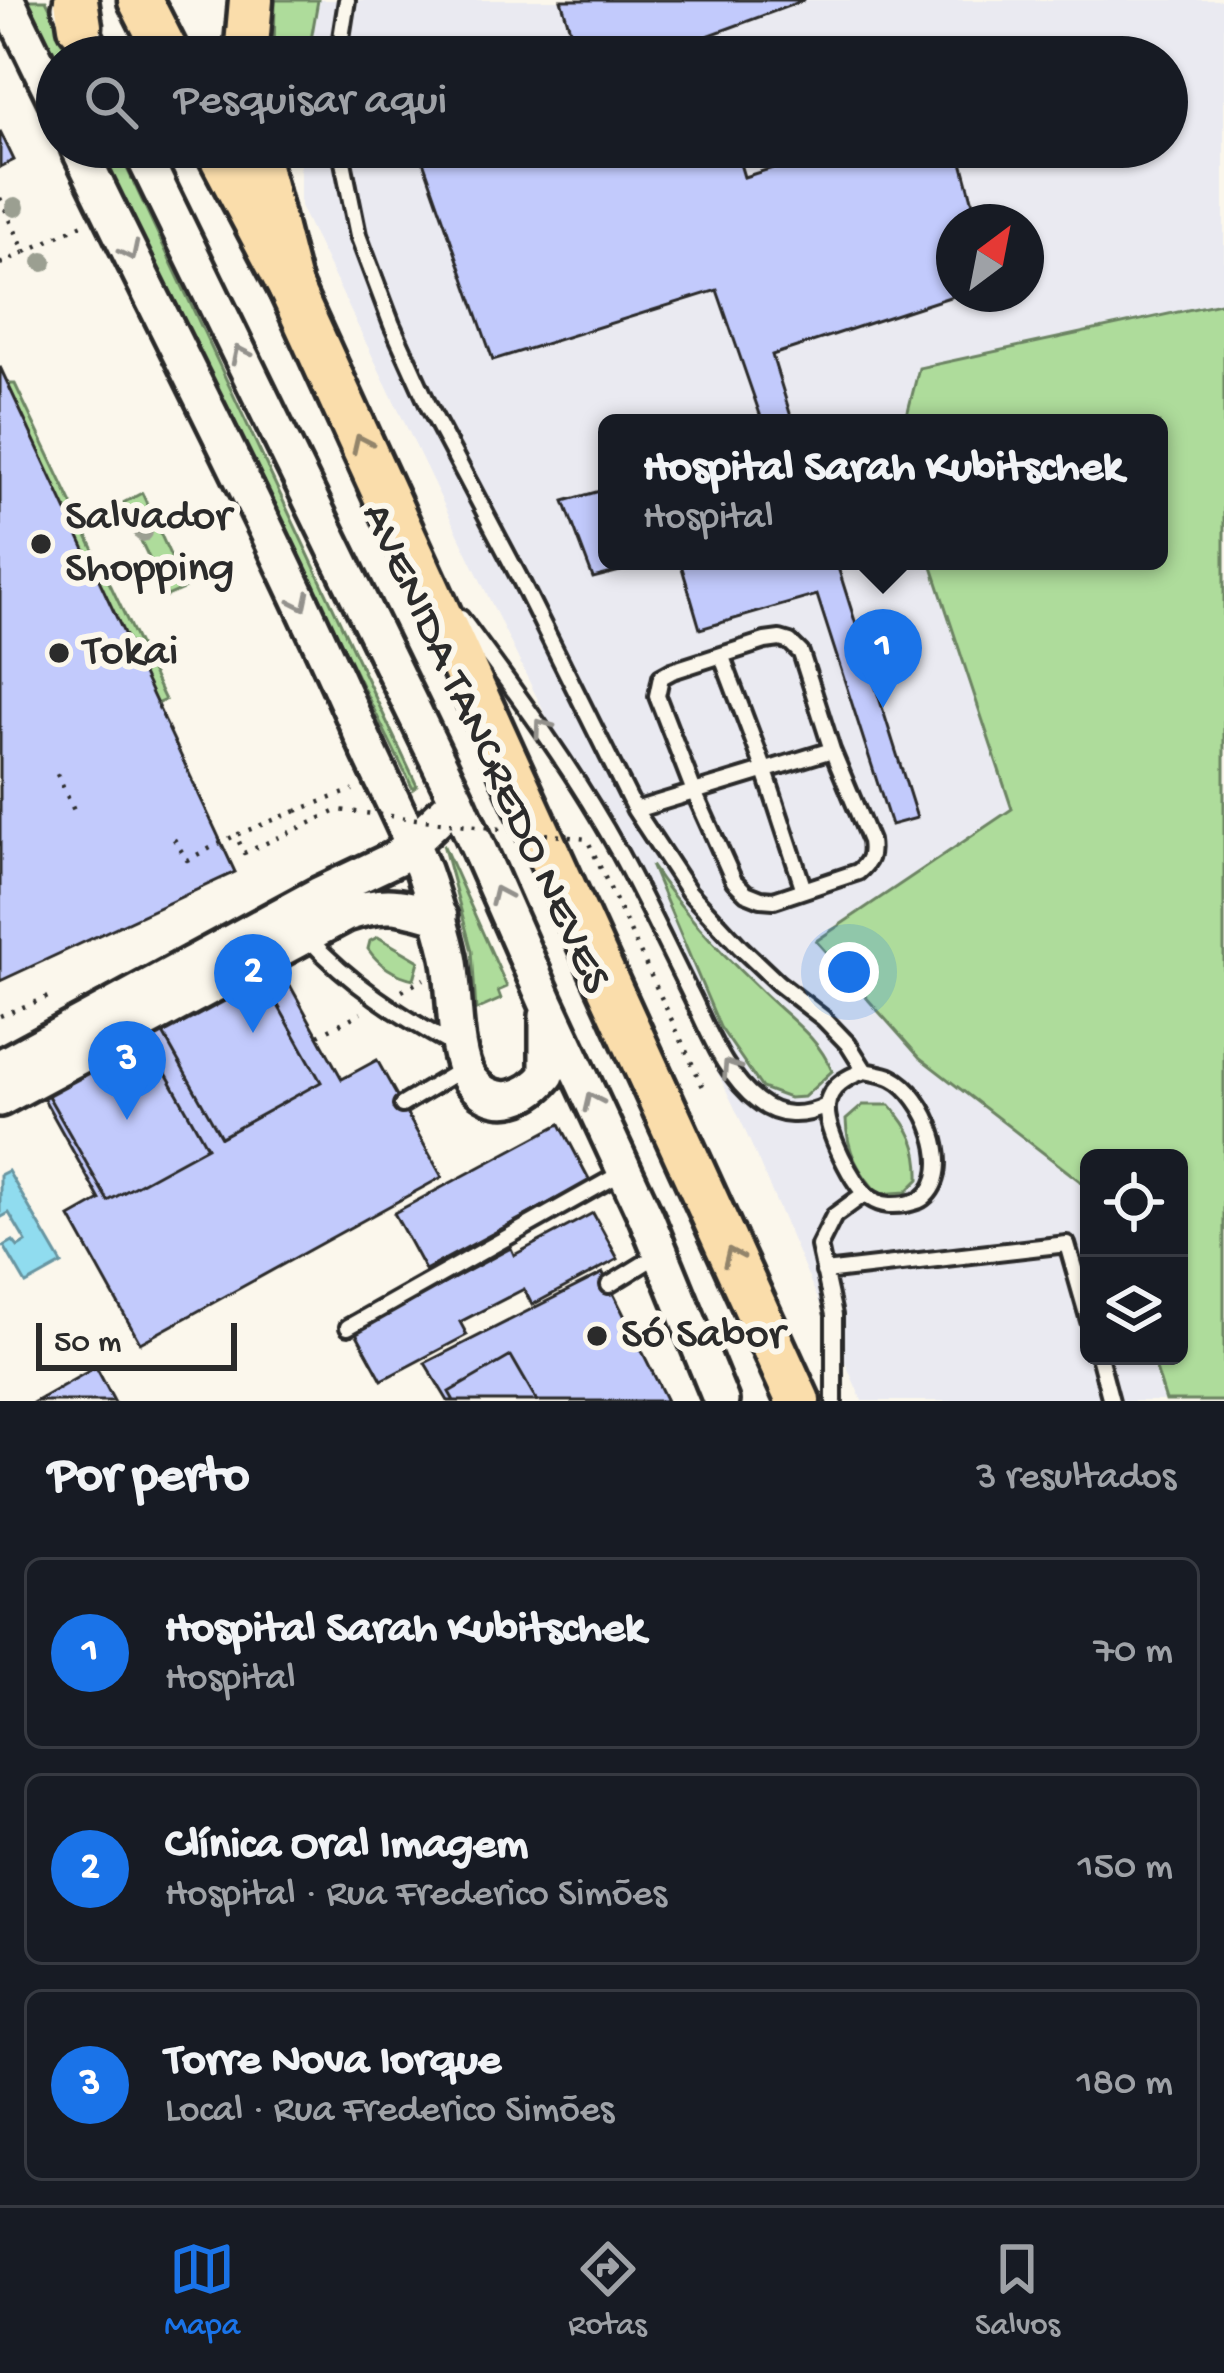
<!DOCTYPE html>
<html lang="pt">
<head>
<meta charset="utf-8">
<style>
	:root { --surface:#171b24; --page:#242831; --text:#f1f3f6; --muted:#9ea1a6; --line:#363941; --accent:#1a73e8 }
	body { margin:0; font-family:"Gochi Hand",sans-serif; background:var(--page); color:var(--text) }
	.controls { position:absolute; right:36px; bottom:36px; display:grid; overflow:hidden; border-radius:18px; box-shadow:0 3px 9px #0004 }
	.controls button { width:108px; height:108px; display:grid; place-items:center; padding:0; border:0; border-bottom:3px solid var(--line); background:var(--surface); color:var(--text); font:60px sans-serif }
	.compass { position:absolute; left:936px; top:204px; width:108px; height:108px; border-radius:50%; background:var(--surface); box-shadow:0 3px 9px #0004; rotate:32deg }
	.scale { position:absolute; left:36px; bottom:30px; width:201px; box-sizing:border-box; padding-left:12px; border:6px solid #2b2b2b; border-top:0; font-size:33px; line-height:42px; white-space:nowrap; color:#2b2b2b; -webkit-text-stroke:9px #fbf7ec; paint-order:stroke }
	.you { position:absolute; left:849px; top:972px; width:42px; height:42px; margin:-30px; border:9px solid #fff; border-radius:50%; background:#1a73e8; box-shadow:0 0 0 18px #1a73e833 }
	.badge { display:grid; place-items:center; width:78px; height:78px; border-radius:50%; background:var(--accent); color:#fff; font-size:39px; font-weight:700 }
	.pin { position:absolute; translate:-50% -99px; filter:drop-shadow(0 3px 6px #0008) }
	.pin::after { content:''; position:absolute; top:63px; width:42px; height:36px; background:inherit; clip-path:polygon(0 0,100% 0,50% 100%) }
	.popup { position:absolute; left:598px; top:414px; width:570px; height:156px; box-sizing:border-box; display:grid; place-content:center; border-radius:18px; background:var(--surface); filter:drop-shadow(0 3px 9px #0005); font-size:39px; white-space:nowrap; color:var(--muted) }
	.popup b { font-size:45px; color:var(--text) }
	.popup::after { content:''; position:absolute; left:50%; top:100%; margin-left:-24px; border:24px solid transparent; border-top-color:var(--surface) }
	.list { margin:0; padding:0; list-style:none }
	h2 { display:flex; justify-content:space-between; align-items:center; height:156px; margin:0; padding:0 48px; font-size:51px }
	h2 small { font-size:39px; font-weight:400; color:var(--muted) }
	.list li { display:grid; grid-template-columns:78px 1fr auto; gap:36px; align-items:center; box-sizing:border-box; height:192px; margin:0 24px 24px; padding:0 24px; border:3px solid var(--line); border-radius:18px }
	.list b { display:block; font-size:45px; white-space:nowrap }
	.list p { margin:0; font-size:39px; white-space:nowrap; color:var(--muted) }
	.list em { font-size:39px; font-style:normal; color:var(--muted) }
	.icon { flex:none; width:66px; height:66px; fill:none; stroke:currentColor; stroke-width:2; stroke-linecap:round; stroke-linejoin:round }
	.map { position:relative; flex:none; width:1224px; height:1401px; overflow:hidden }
	.search { position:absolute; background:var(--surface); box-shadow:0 3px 9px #0004; left:36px; right:36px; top:36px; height:132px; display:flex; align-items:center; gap:30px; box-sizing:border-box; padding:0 42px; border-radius:66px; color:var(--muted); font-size:45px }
	.sheet { height:804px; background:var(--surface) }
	nav { display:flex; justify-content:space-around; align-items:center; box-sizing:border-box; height:168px; border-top:3px solid var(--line); background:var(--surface); font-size:33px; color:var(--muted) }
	nav a { display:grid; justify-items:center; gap:6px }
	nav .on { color:var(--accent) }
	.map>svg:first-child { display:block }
</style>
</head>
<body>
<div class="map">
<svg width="1224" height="1401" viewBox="0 0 1224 1401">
	<rect width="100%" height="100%" fill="#fbf7ec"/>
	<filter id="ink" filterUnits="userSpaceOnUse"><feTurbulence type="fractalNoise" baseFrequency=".00833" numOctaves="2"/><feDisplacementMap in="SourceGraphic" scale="24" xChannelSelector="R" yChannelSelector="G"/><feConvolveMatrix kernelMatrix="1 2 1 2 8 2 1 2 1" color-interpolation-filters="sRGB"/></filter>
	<g filter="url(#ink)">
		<path fill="#eaeaf1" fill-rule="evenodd" d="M 299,0 L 1224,0 L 1224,1401 L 862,1401 L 741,1121 L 300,206 L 300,147 L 1167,147 L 1167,57 L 299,57 ZM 954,222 L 1026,222 L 1026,294 L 954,294 ZM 607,423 L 1159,423 L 1159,561 L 607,561 ZM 1089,1158 L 1179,1158 L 1179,1356 L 1089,1356 Z"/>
		<path fill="#aedc9b" stroke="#6c8463" stroke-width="3" d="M 25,0 L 46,0 L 74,57 L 57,57 L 57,65 Z
			M 275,0 L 318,0 L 308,57 L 274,57 Z
			M 97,147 L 117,147 L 417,786 L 413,789 Z
			M 1224,302 L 1224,1401 L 1166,1401 L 1152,1356 L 1179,1356 L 1179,1158 L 1089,1158 L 1089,1188 L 920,1058 L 816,941 L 1012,809 L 930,561 L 1159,561 L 1159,423 L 905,423 L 919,368 Z
			M 7,384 L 15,384 L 165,700 L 156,704 Z
			M 142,493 L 185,588 L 167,596 L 123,503 Z
			M 443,844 L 507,987 L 498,991 L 501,999 L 476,1010 L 472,951 Z
			M 651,865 C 681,910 718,950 757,987 C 784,1015 817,1034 832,1071 L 804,1097 L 789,1098 L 762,1088 L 720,1027 Z
			M 378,937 L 419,961 L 414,979 C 394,975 379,965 368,949 L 370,941 Z
			M 863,1105 L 890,1105 C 911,1129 920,1147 919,1179 L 906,1192 L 879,1194 C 858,1172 847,1151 846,1120 Z"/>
		<path fill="#90dcef" stroke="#6895a1" stroke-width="3" d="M 8,1171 L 62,1264 L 26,1284 L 4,1246 L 13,1241 L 18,1247 L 26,1242 L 9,1213 L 0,1218 L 0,1175 Z"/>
		<path fill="#c2cafc" stroke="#2b2b2b" stroke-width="3" d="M 561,0 L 805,0 L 702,38 L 708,57 L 509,57 L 572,36 Z
			M 0,131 L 14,160 L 0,167 Z
			M 418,147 L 735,147 L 744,177 L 840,147 L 958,147 L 978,222 L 954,222 L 954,294 L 959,294 L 772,355 L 793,423 L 763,423 L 717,290 L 493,360 Z
			M 0,367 L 235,872 L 0,981 Z
			M 607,489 L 607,561 L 659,561 L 593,578 L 564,501 Z
			M 680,561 L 836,561 L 917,818 L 891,825 L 817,595 L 700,629 Z
			M 276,960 L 342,1079 L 377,1060 L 442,1177 L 140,1343 L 70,1217 L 100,1200 L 39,1090 Z
			M 261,975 L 321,1082 L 221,1137 L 161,1030 Z
			M 147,1039 L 207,1147 L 108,1201 L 47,1094 Z
			M 560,1124 L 590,1181 L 425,1270 L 394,1213 Z
			M 593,1213 L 618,1259 L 532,1305 L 524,1289 L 460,1322 L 467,1335 L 382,1380 L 355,1331 L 511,1248 L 514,1255 Z
			M 603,1273 L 667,1401 L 448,1401 L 425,1363 Z
			M 511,1356 L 537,1401 L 454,1401 L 449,1392 Z
			M 96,1367 L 114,1401 L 36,1401 Z"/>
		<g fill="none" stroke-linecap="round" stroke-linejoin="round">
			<g stroke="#2b2b2b" stroke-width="22">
				<path id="service" d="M 338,57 L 347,0
					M 340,147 L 358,235 L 392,325 L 429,407 L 520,579 L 635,810 L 689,892 L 740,947 L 778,983 L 823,1018 L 848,1044 L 865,1071
					M 461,618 C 518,695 574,770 620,854 C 645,900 667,947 690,993 C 709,1031 724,1075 758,1101 C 779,1118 804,1117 826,1106
					M 780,639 L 790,642 L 801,653 L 832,750 L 870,841 C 872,855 870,862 858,872 L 774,900 L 761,899 L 746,893 L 734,881 L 695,794 L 657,696 L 661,677 L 672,671 L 765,641 Z
					M 722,657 L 765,771 L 804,890
					M 635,810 L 832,750
					M 308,938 C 349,983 400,1016 453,1045
					M 865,1071 C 873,1073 884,1074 892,1078 C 925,1094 958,1170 923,1198 C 918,1202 913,1202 906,1204 C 893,1206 882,1206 870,1198 C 853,1186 825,1129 827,1107 C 828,1087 848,1076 865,1071 Z
					M 402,1105 L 462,1069
					M 824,1272 L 1067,1244 L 1089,1321
					M 609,1285 L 661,1253
					M 348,1327 L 625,1171
					M 1099,1356 L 1111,1401
					M 834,1401 L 834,1315 L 819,1246 L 834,1216 L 864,1194"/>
			</g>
			<g stroke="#2b2b2b" stroke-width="42">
				<path id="tertiary" d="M 7,0 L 57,103
					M 70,7 L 95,57
					M 78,147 C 172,341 272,532 359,729 C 379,776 405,822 423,870 C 433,899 443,927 449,957 C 456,988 452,1057 471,1081 C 495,1110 526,1100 547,1075 L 547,1016
					M 139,147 L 457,800 L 546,1002 L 646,1217 L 721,1401
					M 0,1067 L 318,895 L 396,858 L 457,800
					M 0,1099 L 346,914 C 386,901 400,905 440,917"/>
			</g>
			<g stroke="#2b2b2b" stroke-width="51">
				<path id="primary" d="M 140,0 L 169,57
					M 216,147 L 290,287 L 798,1401"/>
			</g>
			<g stroke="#2b2b2b" stroke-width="51">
				<path id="trunk" d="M 76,0 L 80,26
					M 246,57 L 251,0
					M 254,147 L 290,287"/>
			</g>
			<path stroke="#2b2b2b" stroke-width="4.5" stroke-dasharray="3 9" stroke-linecap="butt" d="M 0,198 L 25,252 L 0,264
				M 25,252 L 85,223
				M 57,774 L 77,817
				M 296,811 L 353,790
				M 174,839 L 187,860 L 236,835
				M 402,991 L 424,979
				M 0,1016 L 48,997
				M 318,1035 L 361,1013"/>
			<use href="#service" stroke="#fbf7ec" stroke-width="14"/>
			<use href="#tertiary" stroke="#fbf7ec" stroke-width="33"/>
			<use href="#primary" stroke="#faddab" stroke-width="42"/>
			<use href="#trunk" stroke="#faddab" stroke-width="42"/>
			<path stroke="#2b2b2b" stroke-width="4.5" stroke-dasharray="3 9" stroke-linecap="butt" d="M 296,811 L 236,835 L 244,853 L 339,810 L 587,839 L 704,1089"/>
		</g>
		<g fill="#9b9f91">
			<circle cx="15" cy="207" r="10"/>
			<circle cx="43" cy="262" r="10"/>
			<circle cx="143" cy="532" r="10"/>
			<circle cx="166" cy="575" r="10"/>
		</g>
		<defs><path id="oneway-chevron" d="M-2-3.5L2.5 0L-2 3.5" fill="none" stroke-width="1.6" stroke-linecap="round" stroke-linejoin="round" transform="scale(3)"/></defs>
		<g stroke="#93918c">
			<use href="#oneway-chevron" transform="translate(130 252) rotate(64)"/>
			<use href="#oneway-chevron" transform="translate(240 354) rotate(-116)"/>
			<use href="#oneway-chevron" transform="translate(301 602) rotate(64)"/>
			<use href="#oneway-chevron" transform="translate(542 727) rotate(-126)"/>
			<use href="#oneway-chevron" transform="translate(499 895) rotate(-114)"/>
			<use href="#oneway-chevron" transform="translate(730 1068) rotate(-123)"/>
			<use href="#oneway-chevron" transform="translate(592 1101) rotate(-115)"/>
		</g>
		<g stroke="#92846b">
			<use href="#oneway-chevron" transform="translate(361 443) rotate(-115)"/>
			<use href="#oneway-chevron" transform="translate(732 1256) rotate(-114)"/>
		</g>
	</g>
	<g fill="#2b2b2b" stroke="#fbf7ec" stroke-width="4.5">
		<circle cx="41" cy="544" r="12"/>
		<circle cx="59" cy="653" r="12"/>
		<circle cx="597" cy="1336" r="12"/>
	</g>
	<g text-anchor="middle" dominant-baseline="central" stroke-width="12" stroke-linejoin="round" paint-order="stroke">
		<g font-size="45" fill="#2b2b2b" stroke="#fbf7ec" text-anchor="start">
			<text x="65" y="518">Salvador<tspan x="65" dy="52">Shopping</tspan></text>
			<text x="83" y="653">Tokai</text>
			<text x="621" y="1336">Só Sabor</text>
		</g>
		<g font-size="45" fill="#2b2b2b" stroke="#fbf7ec">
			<text transform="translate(484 749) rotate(65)">AVENIDA TANCREDO NEVES</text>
		</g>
	</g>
</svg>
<div class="controls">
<button><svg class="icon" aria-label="locate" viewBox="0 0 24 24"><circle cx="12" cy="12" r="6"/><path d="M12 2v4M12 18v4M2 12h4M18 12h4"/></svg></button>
<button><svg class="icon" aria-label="layers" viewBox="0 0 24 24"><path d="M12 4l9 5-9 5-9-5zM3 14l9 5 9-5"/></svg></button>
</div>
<svg class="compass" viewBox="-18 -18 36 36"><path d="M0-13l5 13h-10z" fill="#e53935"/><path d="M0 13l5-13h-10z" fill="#9ea1a6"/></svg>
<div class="scale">50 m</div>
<div class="you"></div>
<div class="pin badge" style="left:883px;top:708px">1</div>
<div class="popup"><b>Hospital Sarah Kubitschek</b>Hospital</div>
<div class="pin badge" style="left:253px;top:1033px">2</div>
<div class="pin badge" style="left:127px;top:1120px">3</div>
<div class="search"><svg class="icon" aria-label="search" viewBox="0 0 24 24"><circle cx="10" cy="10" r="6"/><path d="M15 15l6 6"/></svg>Pesquisar aqui</div>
</div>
<section class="sheet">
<h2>Por perto<small>3 resultados</small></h2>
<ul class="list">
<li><span class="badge">1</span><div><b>Hospital Sarah Kubitschek</b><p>Hospital</p></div><em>70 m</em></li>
<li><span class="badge">2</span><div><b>Clínica Oral Imagem</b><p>Hospital · Rua Frederico Simões</p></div><em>150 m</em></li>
<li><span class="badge">3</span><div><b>Torre Nova Iorque</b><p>Local · Rua Frederico Simões</p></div><em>180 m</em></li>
</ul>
</section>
<nav>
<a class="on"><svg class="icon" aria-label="map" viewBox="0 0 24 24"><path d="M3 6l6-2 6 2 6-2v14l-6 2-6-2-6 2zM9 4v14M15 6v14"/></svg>Mapa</a>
<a><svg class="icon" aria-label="directions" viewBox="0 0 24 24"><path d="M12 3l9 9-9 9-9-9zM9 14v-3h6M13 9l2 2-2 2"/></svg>Rotas</a>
<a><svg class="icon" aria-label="saved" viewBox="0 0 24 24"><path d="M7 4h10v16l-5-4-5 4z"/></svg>Salvos</a>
</nav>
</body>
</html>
